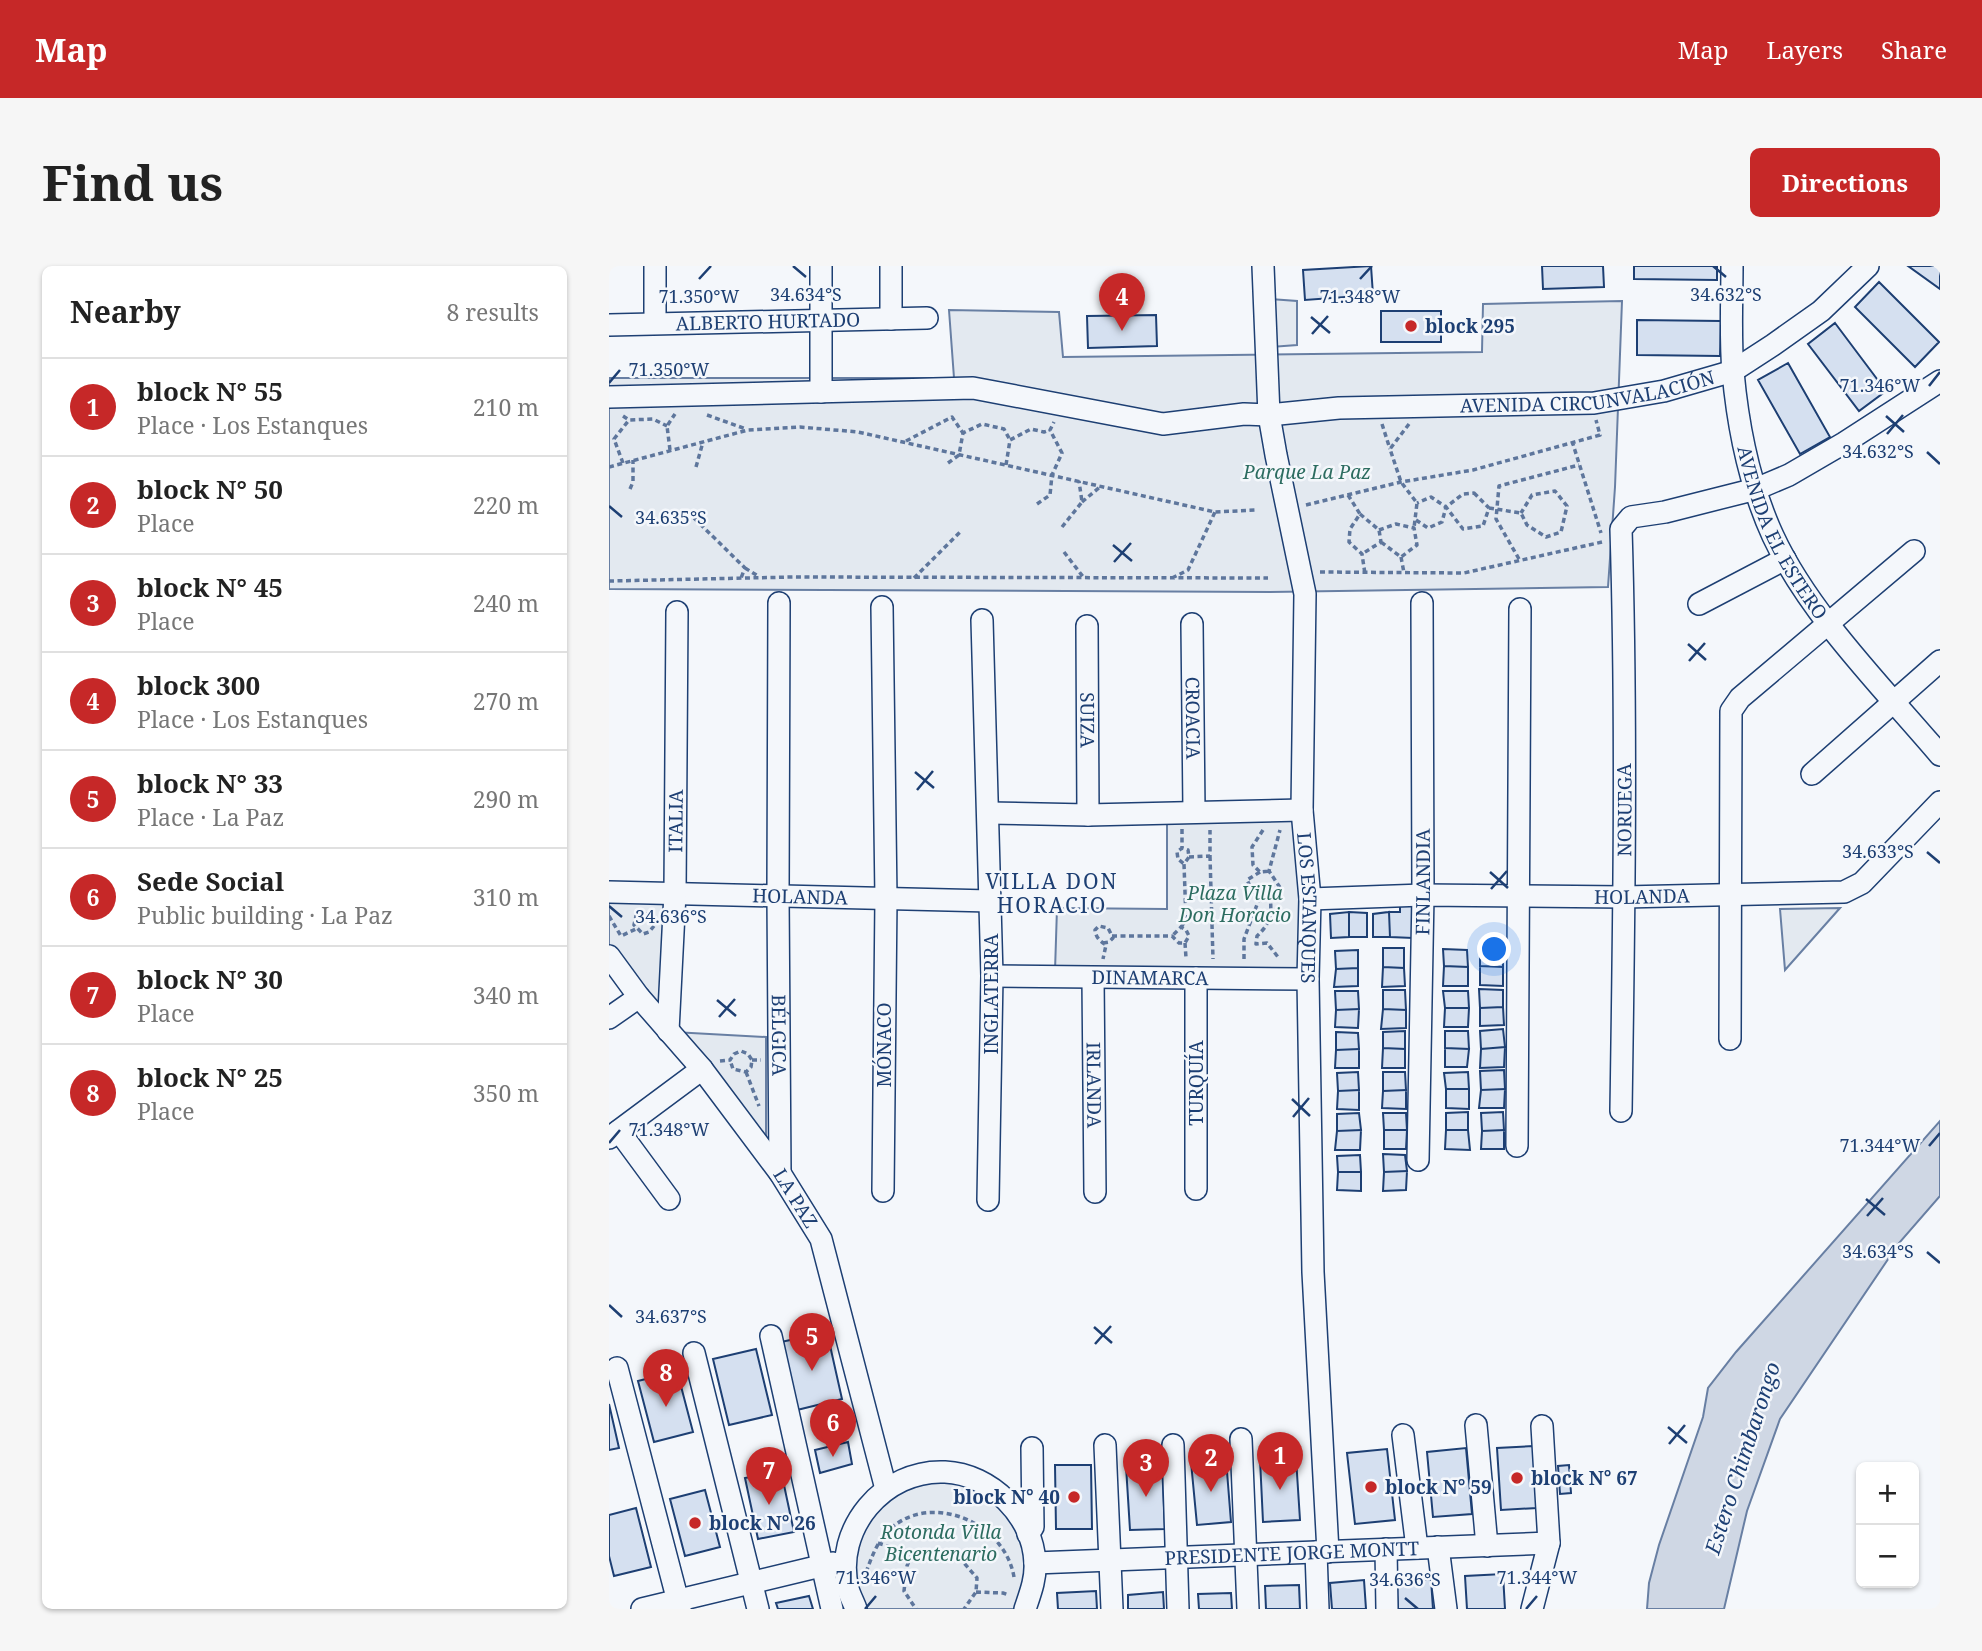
<!DOCTYPE html>
<html lang="en">
<head>
<meta charset="utf-8">
<style>
	:root { --surface:#fff; --page:#f6f6f6; --text:#222; --muted:#767676; --line:#e0e0e0; --accent:#c62828 }
	body { margin:0; font-family:"Noto Serif",serif; background:var(--page); color:var(--text) }
	.controls { position:absolute; right:21px; bottom:21px; display:grid; overflow:hidden; border-radius:10px; box-shadow:0 2px 5px #0004 }
	.controls button { width:63px; height:63px; display:grid; place-items:center; padding:0; border:0; border-bottom:2px solid var(--line); background:var(--surface); color:var(--text); font:35px sans-serif }
	.you { position:absolute; left:886px; top:684px; width:24px; height:24px; margin:-18px; border:5px solid #fff; border-radius:50%; background:#1a73e8; box-shadow:0 0 0 10px #1a73e833 }
	.badge { display:grid; place-items:center; width:46px; height:46px; border-radius:50%; background:var(--accent); color:#fff; font-size:23px; font-weight:700 }
	.pin { position:absolute; translate:-50% -58px; filter:drop-shadow(0 2px 4px #0008) }
	.pin::after { content:''; position:absolute; top:37px; width:24px; height:21px; background:inherit; clip-path:polygon(0 0,100% 0,50% 100%) }
	.list { margin:0; padding:0; list-style:none }
	h2 { display:flex; justify-content:space-between; align-items:center; height:91px; margin:0; padding:0 28px; font-size:30px }
	h2 small { font-size:23px; font-weight:400; color:var(--muted) }
	.list li { display:grid; grid-template-columns:46px 1fr auto; gap:21px; align-items:center; box-sizing:border-box; height:98px; padding:0 28px; border-top:2px solid var(--line) }
	.list b { display:block; font-size:26px; white-space:nowrap }
	.list p { margin:0; font-size:23px; white-space:nowrap; color:var(--muted) }
	.list em { font-size:23px; font-style:normal; color:var(--muted) }
	.map { position:relative; flex:none; width:1331px; height:1343px; overflow:hidden; border-radius:10px }
	header { display:flex; align-items:center; gap:42px; box-sizing:border-box; height:98px; padding:0 35px; background:var(--accent); color:#fff }
	header strong { font-size:33px }
	nav { display:flex; gap:38px; margin-inline-start:auto; font-size:24px }
	.intro { display:flex; align-items:center; justify-content:space-between; box-sizing:border-box; height:168px; padding:0 42px }
	h1 { margin:0; font-size:49px }
	.button { padding:18px 32px; border-radius:10px; background:var(--accent); color:#fff; font-size:24px; font-weight:700 }
	main { display:flex; gap:42px; padding:0 42px }
	aside { flex:1; background:var(--surface); border-radius:10px; box-shadow:0 2px 5px #0004 }
	.map>svg:first-child { display:block }
</style>
</head>
<body>
<header>
<strong>Map</strong>
<nav><a>Map</a><a>Layers</a><a>Share</a></nav>
</header>
<div class="intro"><h1>Find us</h1><a class="button">Directions</a></div>
<main>
<aside>
<h2>Nearby<small>8 results</small></h2>
<ul class="list">
<li><span class="badge">1</span><div><b>block N° 55</b><p>Place · Los Estanques</p></div><em>210 m</em></li>
<li><span class="badge">2</span><div><b>block N° 50</b><p>Place</p></div><em>220 m</em></li>
<li><span class="badge">3</span><div><b>block N° 45</b><p>Place</p></div><em>240 m</em></li>
<li><span class="badge">4</span><div><b>block 300</b><p>Place · Los Estanques</p></div><em>270 m</em></li>
<li><span class="badge">5</span><div><b>block N° 33</b><p>Place · La Paz</p></div><em>290 m</em></li>
<li><span class="badge">6</span><div><b>Sede Social</b><p>Public building · La Paz</p></div><em>310 m</em></li>
<li><span class="badge">7</span><div><b>block N° 30</b><p>Place</p></div><em>340 m</em></li>
<li><span class="badge">8</span><div><b>block N° 25</b><p>Place</p></div><em>350 m</em></li>
</ul>
</aside>
<div class="map">
<svg width="1331" height="1343" viewBox="0 0 1331 1343">
	<rect width="100%" height="100%" fill="#f4f7fb"/>
	<path fill="#e3e9f0" stroke="#687fa3" stroke-width="2" d="M 660,33 L 688,35 L 688,79 L 662,81 Z
		M 1013,35 L 1006,221 L 999,321 L 661,326 L 0,323 L 0,112 L 345,112 L 340,44 L 450,46 L 454,91 L 873,86 L 874,38 Z
		M 689,547 L 695,708 L 446,705 L 448,642 L 558,643 L 558,550 Z
		M 0,631 L 56,633 L 56,755 L 0,679 Z
		M 1231,642 L 1176,704 L 1171,643 Z
		M 64,766 L 157,771 L 157,886 Z
		M 332,1211 L 391,1233 L 422,1287 L 412,1343 L 252,1343 L 243,1318 L 253,1256 L 274,1232 Z"/>
	<path fill="#cfd7e4" stroke="#687fa3" stroke-width="2" d="M 1331,855 L 1331,930 L 1290,977 L 1171,1153 L 1138,1245 L 1115,1343 L 1038,1343 L 1040,1317 L 1050,1279 L 1094,1151 L 1099,1122 L 1127,1086 Z"/>
	<path fill="#d5e0f0" stroke="#1d3f73" stroke-width="2" d="M 762,0 L 764,29 L 696,34 L 694,4 Z
		M 933,0 L 994,0 L 995,21 L 934,23 Z
		M 1025,0 L 1108,0 L 1108,14 L 1025,13 Z
		M 1299,0 L 1331,0 L 1331,23 Z
		M 1270,16 L 1330,76 L 1306,101 L 1246,41 Z
		M 772,45 L 832,45 L 832,76 L 772,76 Z
		M 547,49 L 548,80 L 479,82 L 478,50 Z
		M 1028,54 L 1112,55 L 1111,90 L 1028,89 Z
		M 1226,57 L 1277,125 L 1250,145 L 1199,78 Z
		M 1179,97 L 1221,171 L 1191,188 L 1149,114 Z
		M 791,639 L 803,639 L 804,672 L 781,671 L 780,646 L 791,646 Z
		M 740,646 L 758,647 L 758,671 L 740,671 Z
		M 740,646 L 740,671 L 722,672 L 721,648 Z
		M 780,646 L 781,671 L 764,671 L 764,648 Z
		M 774,682 L 795,682 L 795,702 L 774,701 Z
		M 871,682 L 894,683 L 894,701 L 871,700 Z
		M 834,683 L 858,684 L 859,701 L 835,700 Z
		M 749,684 L 749,702 L 727,703 L 726,685 Z
		M 835,700 L 859,701 L 859,720 L 834,720 Z
		M 871,700 L 894,701 L 894,720 L 871,719 Z
		M 774,701 L 795,702 L 796,720 L 773,721 Z
		M 749,702 L 749,720 L 725,721 L 727,703 Z
		M 870,723 L 894,724 L 894,741 L 871,742 Z
		M 774,724 L 796,724 L 797,744 L 774,743 Z
		M 726,725 L 749,725 L 750,743 L 727,744 Z
		M 834,725 L 859,725 L 860,742 L 836,742 Z
		M 894,741 L 895,759 L 871,760 L 871,742 Z
		M 836,742 L 860,742 L 859,761 L 835,761 Z
		M 750,743 L 749,762 L 726,761 L 727,744 Z
		M 774,743 L 797,744 L 797,762 L 772,763 Z
		M 894,763 L 896,781 L 872,783 L 871,765 Z
		M 796,765 L 796,783 L 774,782 L 774,766 Z
		M 836,765 L 859,765 L 860,783 L 836,782 Z
		M 727,766 L 749,767 L 750,783 L 727,784 Z
		M 896,781 L 895,801 L 871,802 L 872,783 Z
		M 774,782 L 796,783 L 796,802 L 773,802 Z
		M 836,782 L 860,783 L 858,801 L 836,801 Z
		M 750,783 L 750,802 L 726,802 L 727,784 Z
		M 895,804 L 896,823 L 872,824 L 871,805 Z
		M 749,806 L 750,824 L 729,825 L 728,807 Z
		M 774,806 L 796,806 L 797,824 L 774,825 Z
		M 859,806 L 860,823 L 837,823 L 835,807 Z
		M 837,823 L 860,823 L 860,843 L 837,842 Z
		M 896,823 L 895,842 L 870,842 L 872,824 Z
		M 750,824 L 750,844 L 728,843 L 729,825 Z
		M 797,824 L 797,843 L 773,842 L 774,825 Z
		M 859,846 L 859,864 L 837,864 L 837,847 Z
		M 894,846 L 895,864 L 873,865 L 872,847 Z
		M 750,847 L 752,864 L 728,865 L 728,848 Z
		M 774,847 L 797,847 L 798,864 L 775,864 Z
		M 752,864 L 751,884 L 726,884 L 728,865 Z
		M 775,864 L 798,864 L 797,883 L 775,883 Z
		M 837,864 L 859,864 L 861,884 L 836,883 Z
		M 895,864 L 895,883 L 872,883 L 873,865 Z
		M 774,888 L 796,889 L 798,905 L 775,906 Z
		M 751,889 L 752,906 L 729,906 L 728,890 Z
		M 798,905 L 797,924 L 774,925 L 775,906 Z
		M 729,906 L 752,906 L 752,925 L 728,924 Z
		M 218,1066 L 233,1133 L 188,1144 L 172,1076 Z
		M 147,1083 L 163,1149 L 120,1159 L 104,1093 Z
		M 68,1105 L 84,1166 L 45,1176 L 29,1115 Z
		M 0,1138 L 10,1182 L 0,1184 Z
		M 239,1176 L 243,1198 L 211,1207 L 206,1184 Z
		M 924,1180 L 928,1242 L 892,1244 L 888,1182 Z
		M 857,1182 L 863,1248 L 824,1251 L 818,1186 Z
		M 778,1183 L 786,1254 L 746,1258 L 738,1187 Z
		M 687,1192 L 691,1254 L 654,1256 L 651,1193 Z
		M 617,1193 L 622,1256 L 588,1259 L 582,1196 Z
		M 553,1198 L 556,1263 L 521,1264 L 517,1200 Z
		M 446,1199 L 482,1199 L 483,1263 L 447,1263 Z
		M 960,1199 L 962,1227 L 951,1228 L 949,1200 Z
		M 172,1205 L 185,1266 L 149,1273 L 136,1212 Z
		M 96,1224 L 111,1281 L 76,1290 L 61,1233 Z
		M 27,1242 L 42,1301 L 5,1310 L 0,1290 L 0,1249 Z
		M 894,1308 L 896,1343 L 858,1343 L 856,1310 Z
		M 822,1313 L 824,1343 L 789,1343 L 787,1315 Z
		M 755,1314 L 757,1343 L 723,1343 L 721,1317 Z
		M 690,1319 L 691,1343 L 657,1343 L 656,1320 Z
		M 487,1325 L 488,1343 L 449,1343 L 448,1327 Z
		M 554,1326 L 555,1343 L 519,1343 L 519,1329 Z
		M 622,1327 L 623,1343 L 590,1343 L 589,1328 Z
		M 200,1330 L 204,1343 L 169,1343 L 167,1337 Z"/>
	<g fill="none" stroke-linecap="round" stroke-linejoin="round">
		<g stroke="#1d3f73" stroke-width="24">
			<g id="minor">
				<path id="s1" d="M 654,0 L 660,149 L 667,189 L 696,328 L 693,544 L 701,633 L 699,713 L 704,1006 L 719,1286"/>
				<path id="s2" d="M 1123,0 C 1123,35 1121,71 1124,106 C 1129,161 1141,220 1164,270 C 1200,348 1276,424 1331,489"/>
				<path d="M 282,53 L 282,0"/>
				<path d="M 46,57 L 46,0"/>
				<path id="s3" d="M 0,59 L 318,52"/>
				<path d="M 212,126 L 212,0"/>
				<path id="s4" d="M 0,131 L 364,122 L 554,158 L 635,148 L 660,149 L 730,142 L 985,137 L 1055,125 L 1124,105 L 1164,79 L 1212,45 L 1259,0"/>
				<path id="s5" d="M 170,337 L 169,630 L 171,907"/>
				<path d="M 1090,338 L 1176,293"/>
				<path d="M 273,341 L 277,632 L 274,925"/>
				<path d="M 373,354 L 383,710 L 379,934"/>
				<path id="s6" d="M 583,358 L 585,545"/>
				<path id="s7" d="M 478,360 L 479,549"/>
				<path d="M 1203,508 L 1331,395"/>
				<path d="M 380,547 L 479,549 L 693,544"/>
				<path id="s8" d="M 0,626 L 381,635"/>
				<path id="s9" d="M 701,633 L 814,629 L 1015,631 L 1235,626 L 1253,617 L 1331,536"/>
				<path id="s10" d="M 0,690 L 30,731 L 93,803 L 171,907 L 212,973 L 277,1223"/>
				<path id="s11" d="M 383,710 L 699,713"/>
				<path id="s12" d="M 484,712 L 486,926"/>
				<path d="M 587,712 L 587,923"/>
				<path d="M 0,752 L 30,731"/>
				<path id="s13" d="M 59,765 L 66,627 L 68,346"/>
				<path d="M 1121,773 L 1122,445 L 1131,432 L 1305,285"/>
				<path id="s14" d="M 1012,845 C 1015,651 1018,457 1012,263 L 1022,251 L 1056,246 L 1147,223 L 1180,209 L 1235,177 L 1331,115"/>
				<path d="M 10,865 L 60,933"/>
				<path d="M 0,872 L 93,803"/>
				<path d="M 908,880 L 911,343"/>
				<path id="s15" d="M 809,894 L 814,629 L 813,337"/>
				<path d="M 162,1070 L 223,1343"/>
				<path d="M 85,1087 L 149,1343"/>
				<path d="M 8,1102 L 71,1343"/>
				<path d="M 867,1159 L 878,1280"/>
				<path d="M 794,1169 L 808,1282"/>
				<path d="M 632,1173 L 639,1343"/>
				<path d="M 496,1179 L 503,1343"/>
				<path d="M 564,1179 L 569,1343"/>
				<path d="M 419,1268 L 424,1261 L 423,1182"/>
				<path d="M 829,1281 L 837,1343"/>
				<path d="M 777,1283 L 778,1343"/>
				<path d="M 707,1286 L 709,1343"/>
				<path id="s16" d="M 426,1297 L 940,1277"/>
				<path d="M 33,1343 L 224,1297"/>
				<path d="M 247,1343 C 245,1337 241,1330 239,1323 C 224,1263 275,1203 336,1206 C 382,1208 424,1250 426,1297 C 427,1313 421,1328 416,1343"/>
				<path d="M 923,1343 L 940,1277 L 933,1160"/>
			</g>
		</g>
		<path stroke="#5e769c" stroke-width="3.5" stroke-dasharray="5 3.5" stroke-linecap="butt" d="M 98,149 L 137,163
			M 14,150 L 20,154 L 44,153 L 58,160
			M 773,158 L 781,183
			M 800,158 L 781,183 L 792,216 L 808,237 L 805,262
			M 297,175 L 343,151 L 354,167
			M 963,175 L 992,267
			M 61,184 L 58,160 L 66,148
			M 14,197 L 5,173 L 20,154
			M 339,197 L 350,189 L 354,167 L 373,158 L 395,163 L 401,174
			M 397,199 L 401,174 L 422,163 L 435,166 L 441,164
			M 0,201 L 139,164 L 191,161 L 249,166 L 606,246 L 648,244
			M 87,201 L 94,176
			M 21,223 L 24,216 L 24,194
			M 865,227 L 880,242 L 874,260 L 854,263 L 837,241 L 854,228 Z
			M 739,229 L 751,248 L 741,263 L 740,276 L 753,288 L 756,308
			M 473,236 L 492,220
			M 428,238 L 441,229 L 443,209 L 453,187 L 441,164 L 445,156
			M 697,239 L 792,216 L 864,204 L 991,169 L 987,154
			M 880,242 L 912,247 L 918,259 L 937,271 L 952,266 L 958,240 L 946,225 L 923,229 L 912,247
			M 751,248 L 770,264 L 772,276 L 753,288
			M 85,252 L 136,302 L 132,312
			M 807,254 L 819,262 L 833,256 L 837,241 L 822,231 L 808,237
			M 453,261 L 473,236 L 470,215
			M 770,264 L 787,258 L 805,262 L 808,279 L 792,291 L 772,276
			M 455,286 L 475,312
			M 792,291 L 795,307
			M 910,293 L 887,253 L 890,220 L 970,199
			M 136,302 L 149,310
			M 711,306 L 855,307 L 993,276
			M 305,312 L 353,264
			M 563,312 L 579,304 L 606,246
			M 0,315 L 184,311 L 659,312
			M 573,563 L 573,582
			M 654,564 L 643,581 L 644,599 L 651,606 L 660,605
			M 601,590 L 604,693
			M 580,591 L 601,590 L 601,564
			M 651,606 L 638,614 L 649,636 L 672,623 L 660,605 L 671,564
			M 661,629 C 663,648 662,657 648,670 L 647,678 L 658,677 L 669,691
			M 38,648 L 27,650 L 25,659 L 34,668 L 40,666 L 45,660
			M 0,650 L 12,670 L 29,662
			M 572,661 L 577,654 L 575,598 L 580,591 L 579,584 L 573,582 L 568,586 L 569,593 L 575,598
			M 503,670 L 563,670 L 570,677 L 576,677 L 580,670 L 577,664 L 572,661 L 563,670
			M 494,677 L 500,676 L 504,672 L 499,662 L 490,660 L 486,664 C 487,672 491,675 497,679 L 494,693
			M 576,677 L 577,692
			M 635,693 L 635,673 L 649,636
			M 143,794 L 152,794
			M 111,795 L 121,794 L 125,788 L 132,785 L 139,788 L 143,794 L 142,801 L 137,806 L 124,803 L 121,794
			M 137,806 L 150,840
			M 269,1277 L 303,1288 L 319,1284 L 335,1284 L 349,1290 L 368,1312 L 367,1326 L 355,1343
			M 303,1288 L 298,1300 L 295,1325 L 307,1343
			M 257,1306 C 263,1291 268,1275 281,1263 C 323,1225 396,1257 405,1311
			M 367,1326 L 394,1327 L 400,1329"/>
		<use href="#minor" stroke="#f4f7fb" stroke-width="21"/>
	</g>
	<path fill="none" stroke="#1d3f73" stroke-width="2.5" d="M 184,0 L 197,11M 1104,0 L 1117,11M 90,13 L 102,0M 751,13 L 763,0M 702,51 L 721,67M 703,68 L 719,50M 0,117 L 11,104M 1320,120 L 1331,106M 1277,150 L 1295,166M 1278,168 L 1294,149M 1318,186 L 1331,198M 0,240 L 13,251M 504,279 L 523,295M 505,296 L 522,277M 1079,378 L 1097,394M 1080,395 L 1096,377M 306,506 L 325,522M 308,524 L 324,505M 1318,586 L 1331,597M 881,606 L 899,622M 882,623 L 898,605M 0,640 L 13,651M 108,734 L 127,750M 110,751 L 126,733M 683,833 L 701,850M 684,851 L 700,832M 0,877 L 11,864M 1320,880 L 1331,867M 1257,933 L 1276,949M 1258,950 L 1274,932M 1318,986 L 1331,997M 0,1039 L 13,1051M 485,1061 L 503,1077M 486,1078 L 502,1060M 1059,1161 L 1078,1177M 1060,1178 L 1076,1159M 796,1332 L 809,1343M 256,1343 L 267,1330M 917,1343 L 928,1330"/>
	<g fill="#c62828" stroke="#f4f7fb" stroke-width="2.5">
		<circle cx="802" cy="60" r="7"/>
		<circle cx="908" cy="1212" r="7"/>
		<circle cx="762" cy="1221" r="7"/>
		<circle cx="465" cy="1231" r="7"/>
		<circle cx="86" cy="1257" r="7"/>
	</g>
	<g text-anchor="middle" dominant-baseline="central" stroke-width="5" stroke-linejoin="round" paint-order="stroke">
		<g font-size="19" fill="#1d3f73" stroke="#f4f7fb">
			<text stroke="none"><textPath href="#s3" startOffset="159">ALBERTO HURTADO</textPath></text>
			<text stroke="none"><textPath href="#s4" startOffset="984">AVENIDA CIRCUNVALACIÓN</textPath></text>
			<text stroke="none"><textPath href="#s2" startOffset="276">AVENIDA EL ESTERO</textPath></text>
			<text stroke="none"><textPath href="#s6" startOffset="94">CROACIA</textPath></text>
			<text stroke="none"><textPath href="#s7" startOffset="94">SUIZA</textPath></text>
			<text stroke="none"><textPath href="#s14" startOffset="301">NORUEGA</textPath></text>
			<text stroke="none"><textPath href="#s13" startOffset="210">ITALIA</textPath></text>
			<text stroke="none"><textPath href="#s15" startOffset="278">FINLANDIA</textPath></text>
			<text stroke="none"><textPath href="#s8" startOffset="191">HOLANDA</textPath></text>
			<text stroke="none"><textPath href="#s9" startOffset="332">HOLANDA</textPath></text>
			<text stroke="none"><textPath href="#s1" startOffset="646">LOS ESTANQUES</textPath></text>
			<text stroke="none"><textPath href="#s11" startOffset="158">DINAMARCA</textPath></text>
			<text transform="translate(382 728) rotate(-90)">INGLATERRA</text>
			<text stroke="none"><textPath href="#s5" startOffset="432">BÉLGICA</textPath></text>
			<text transform="translate(275 779) rotate(-90)">MÓNACO</text>
			<text transform="translate(587 817) rotate(-90)">TURQUÍA</text>
			<text stroke="none"><textPath href="#s12" startOffset="107">IRLANDA</textPath></text>
			<text stroke="none"><textPath href="#s10" startOffset="306">LA PAZ</textPath></text>
			<text stroke="none"><textPath href="#s16" startOffset="257">PRESIDENTE JORGE MONTT</textPath></text>
		</g>
		<g font-size="19" font-weight="bold" fill="#1d3f73" stroke="#f4f7fb" text-anchor="start">
			<text x="816" y="60">block 295</text>
			<text x="922" y="1212">block N° 67</text>
			<text x="776" y="1221">block N° 59</text>
			<text x="451" y="1231" text-anchor="end">block N° 40</text>
			<text x="100" y="1257">block N° 26</text>
		</g>
		<g font-size="19" font-style="italic" fill="#2c6c60" stroke="#f4f7fb">
			<text x="698" y="206">Parque La Paz</text>
			<text x="626" y="627">Plaza Villa<tspan x="626" dy="22">Don Horacio</tspan></text>
			<text x="332" y="1266">Rotonda Villa<tspan x="332" dy="22">Bicentenario</tspan></text>
		</g>
		<g font-size="21" letter-spacing="2" fill="#1d3f73" stroke="#f4f7fb">
			<text x="443" y="615">VILLA DON<tspan x="443" dy="24">HORACIO</tspan></text>
		</g>
		<g font-size="21" font-style="italic" fill="#1d3f73" stroke="#f4f7fb">
			<text transform="translate(1133 1192) rotate(-72)">Estero Chimbarongo</text>
		</g>
	</g>
	<g font-size="18" text-anchor="middle" fill="#1d3f73" stroke="#f4f7fb" stroke-width="5" stroke-linejoin="round" paint-order="stroke">
		<text x="197" y="35">34.634°S</text>
		<text x="1117" y="35">34.632°S</text>
		<text x="90" y="37">71.350°W</text>
		<text x="751" y="37">71.348°W</text>
		<text x="60" y="110">71.350°W</text>
		<text x="1271" y="126">71.346°W</text>
		<text x="1269" y="192">34.632°S</text>
		<text x="62" y="258">34.635°S</text>
		<text x="1269" y="592">34.633°S</text>
		<text x="62" y="657">34.636°S</text>
		<text x="60" y="870">71.348°W</text>
		<text x="1271" y="886">71.344°W</text>
		<text x="1269" y="992">34.634°S</text>
		<text x="62" y="1057">34.637°S</text>
		<text x="267" y="1318">71.346°W</text>
		<text x="928" y="1318">71.344°W</text>
		<text x="796" y="1320">34.636°S</text>
	</g>
</svg>
<div class="controls">
<button>+</button>
<button>−</button>
</div>
<div class="you"></div>
<div class="pin badge" style="left:671px;top:1224px">1</div>
<div class="pin badge" style="left:602px;top:1226px">2</div>
<div class="pin badge" style="left:537px;top:1231px">3</div>
<div class="pin badge" style="left:513px;top:65px">4</div>
<div class="pin badge" style="left:203px;top:1105px">5</div>
<div class="pin badge" style="left:224px;top:1191px">6</div>
<div class="pin badge" style="left:160px;top:1239px">7</div>
<div class="pin badge" style="left:57px;top:1141px">8</div>
</div>
</main>
</body>
</html>
